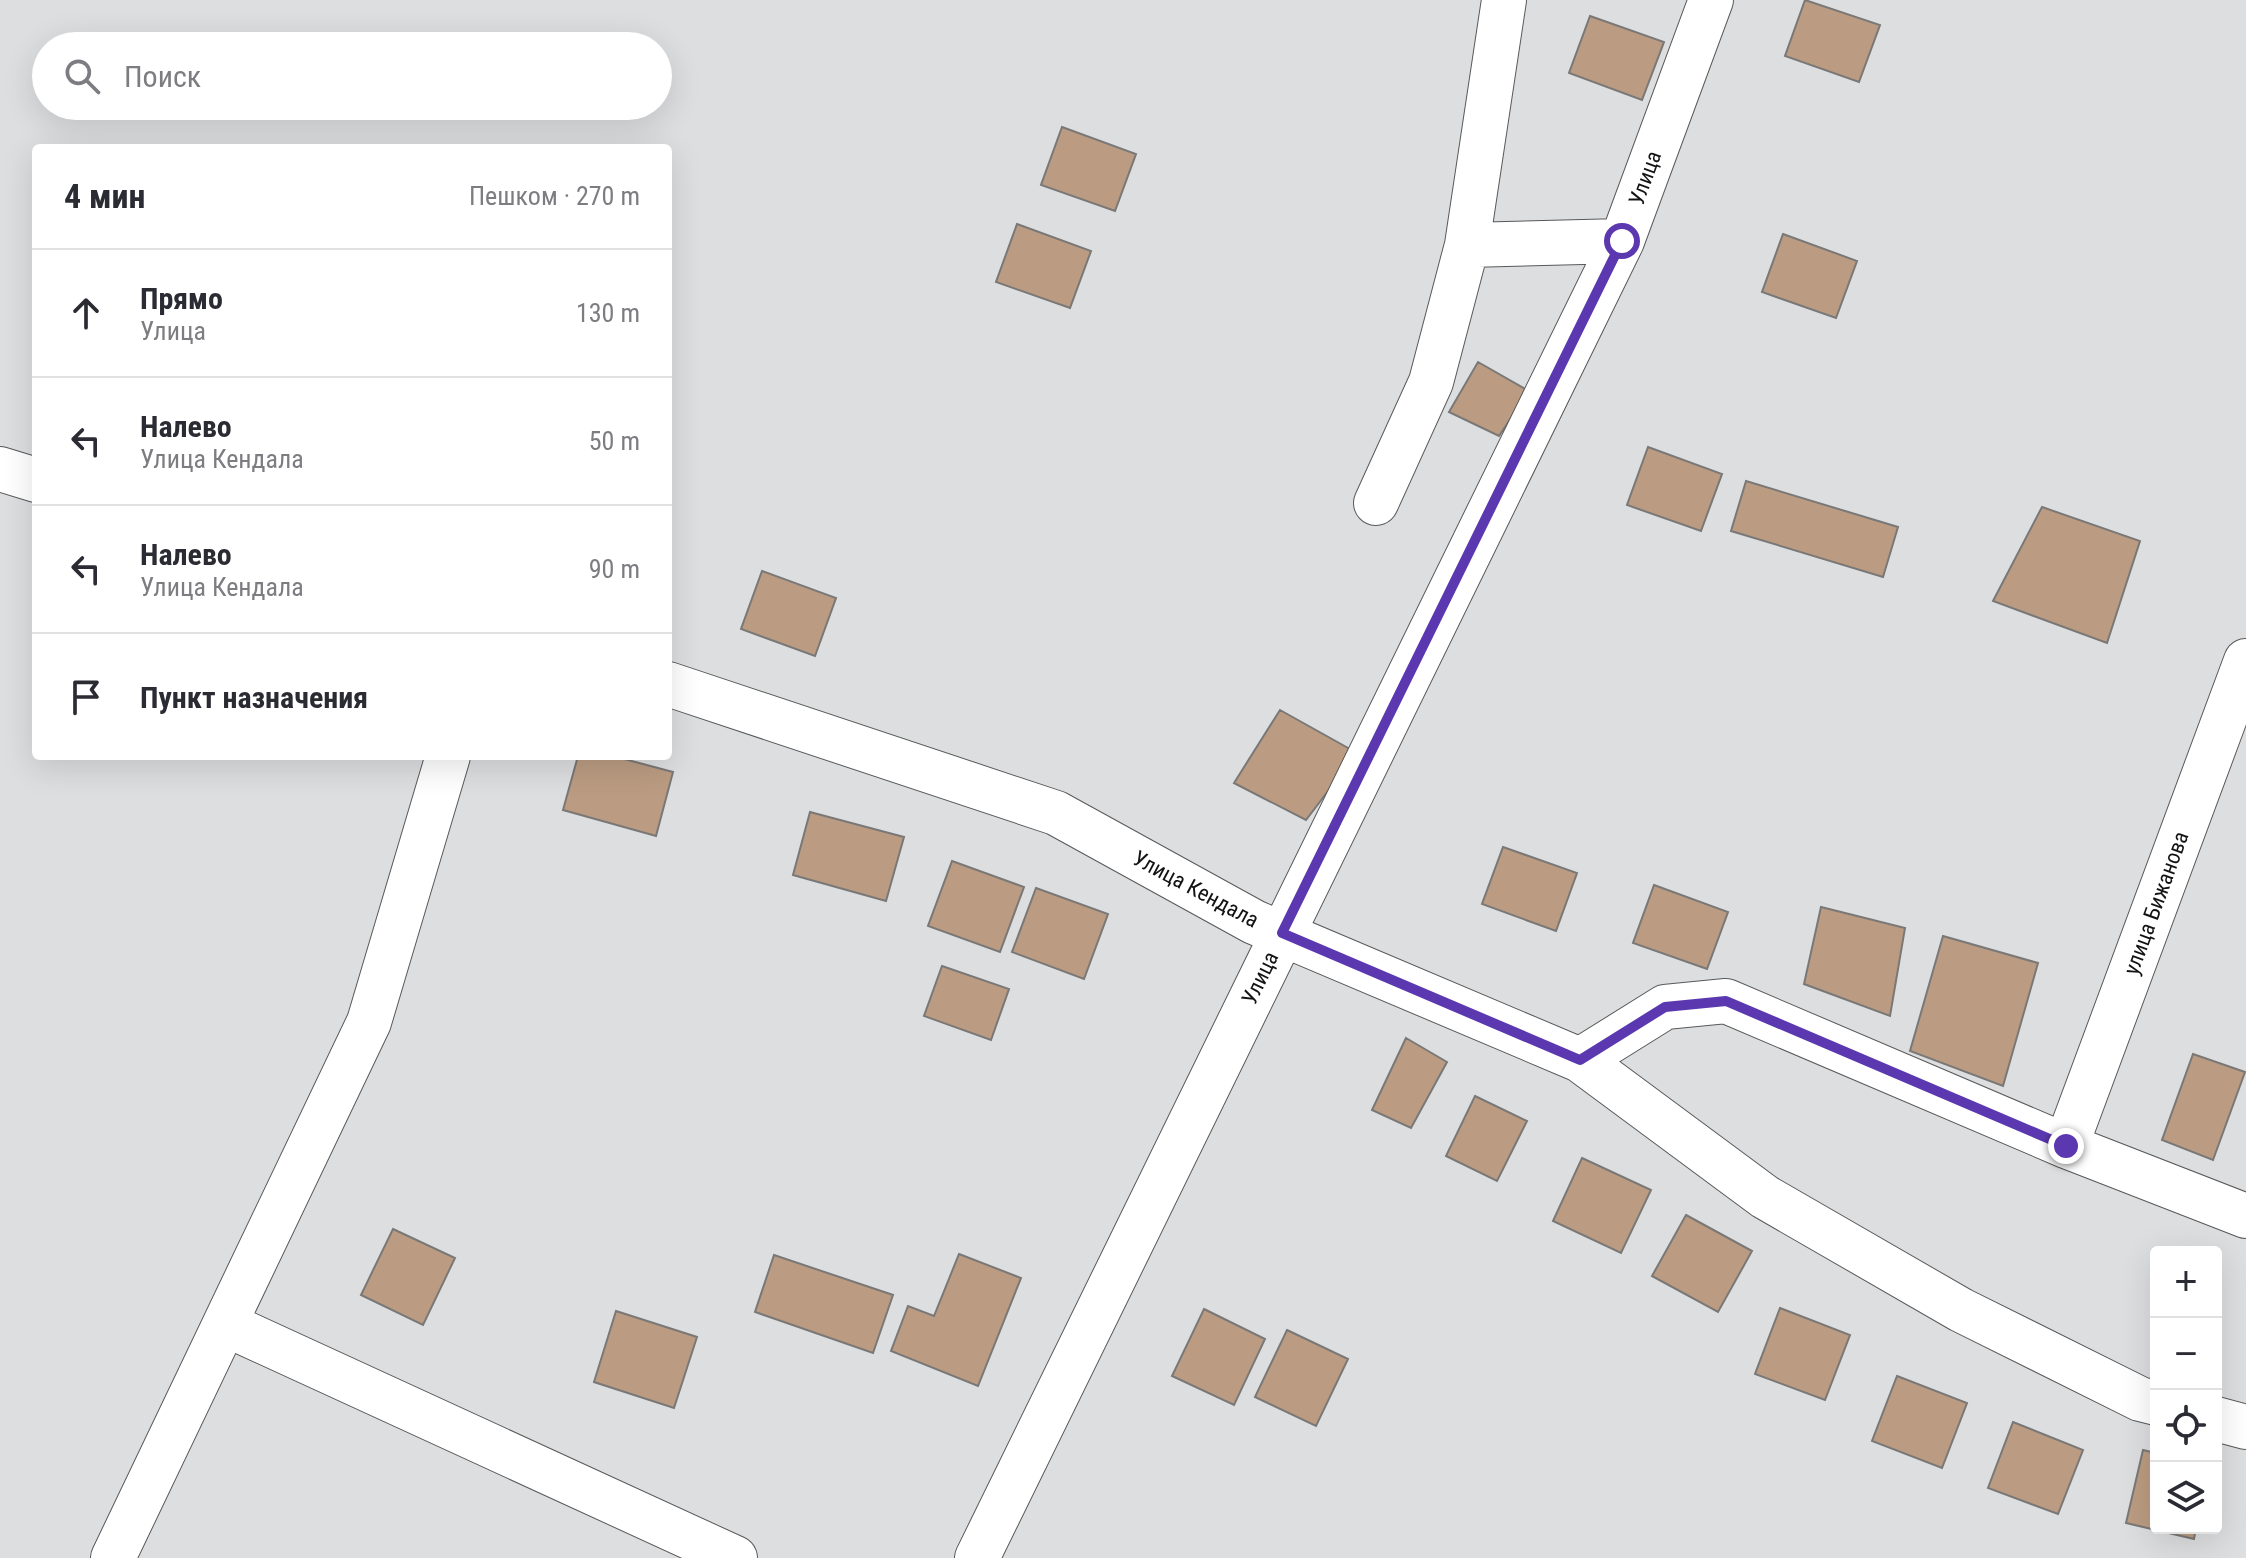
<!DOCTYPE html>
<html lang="ru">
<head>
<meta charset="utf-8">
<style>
	:root { --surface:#fff; --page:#f2f2f3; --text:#2b2b33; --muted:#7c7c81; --line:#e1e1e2 }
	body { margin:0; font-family:"Roboto Condensed",sans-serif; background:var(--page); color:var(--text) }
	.controls { position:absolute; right:24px; bottom:24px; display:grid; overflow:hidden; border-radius:8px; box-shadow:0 8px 32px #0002 }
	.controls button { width:72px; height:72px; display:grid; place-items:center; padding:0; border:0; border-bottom:2px solid var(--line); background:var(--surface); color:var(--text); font:40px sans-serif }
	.stop { position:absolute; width:24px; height:24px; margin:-18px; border:6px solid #5b38b0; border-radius:50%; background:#fff }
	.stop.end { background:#5b38b0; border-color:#fff; box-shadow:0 2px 8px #0008 }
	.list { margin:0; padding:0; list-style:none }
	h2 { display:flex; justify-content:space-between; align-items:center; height:104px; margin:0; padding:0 32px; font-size:34px }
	h2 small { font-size:26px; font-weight:400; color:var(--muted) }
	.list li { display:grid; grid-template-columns:52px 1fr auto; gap:24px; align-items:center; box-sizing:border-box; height:128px; padding:0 32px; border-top:2px solid var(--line) }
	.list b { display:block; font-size:30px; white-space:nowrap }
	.list p { margin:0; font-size:26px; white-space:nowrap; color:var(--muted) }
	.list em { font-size:26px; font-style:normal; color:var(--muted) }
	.icon { flex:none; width:44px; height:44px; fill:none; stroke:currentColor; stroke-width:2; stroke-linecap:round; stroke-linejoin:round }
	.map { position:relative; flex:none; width:2246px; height:1558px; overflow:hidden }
	.search { position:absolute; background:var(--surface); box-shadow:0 8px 32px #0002; left:32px; top:32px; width:640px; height:88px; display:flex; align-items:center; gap:20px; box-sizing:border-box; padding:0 28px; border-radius:44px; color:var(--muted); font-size:30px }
	.panel { position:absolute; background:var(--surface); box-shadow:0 8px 32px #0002; left:32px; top:144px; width:640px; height:616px; border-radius:8px }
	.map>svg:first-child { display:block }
</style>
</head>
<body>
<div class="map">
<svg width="2246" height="1558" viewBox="0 0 2246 1558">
	<rect width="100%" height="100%" fill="#dddee0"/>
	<path fill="#bb9c82" stroke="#7a7877" stroke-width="2" d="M 1805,0 L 1880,25 L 1859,82 L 1785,56 Z
		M 1590,16 L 1664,42 L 1642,100 L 1569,73 Z
		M 1062,127 L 1136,154 L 1115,211 L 1041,185 Z
		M 1017,224 L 1091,251 L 1070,308 L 996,282 Z
		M 1783,234 L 1857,261 L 1836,318 L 1762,292 Z
		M 1478,362 L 1529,391 L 1499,436 L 1449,412 Z
		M 1648,447 L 1722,474 L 1701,531 L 1627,505 Z
		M 1746,481 L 1898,527 L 1883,577 L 1731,531 Z
		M 2042,507 L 2140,541 L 2107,643 L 1993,601 Z
		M 762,571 L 836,598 L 815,656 L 741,629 Z
		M 1280,710 L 1357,753 L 1306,820 L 1234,783 Z
		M 578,756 L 613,756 L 673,772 L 656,836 L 563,810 Z
		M 810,812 L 904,837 L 886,901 L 793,875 Z
		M 1503,847 L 1577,873 L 1556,931 L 1482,904 Z
		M 952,861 L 1024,887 L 1000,952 L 928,926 Z
		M 1654,885 L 1728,912 L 1707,969 L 1633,943 Z
		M 1036,888 L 1108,914 L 1084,979 L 1012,952 Z
		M 1821,907 L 1905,928 L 1890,1016 L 1804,984 Z
		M 1943,936 L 2038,963 L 2003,1086 L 1910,1051 Z
		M 942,966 L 1009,989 L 991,1040 L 924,1016 Z
		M 1406,1038 L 1447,1062 L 1411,1128 L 1372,1110 Z
		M 2193,1054 L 2245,1072 L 2213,1160 L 2162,1140 Z
		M 1475,1096 L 1527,1121 L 1497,1181 L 1446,1156 Z
		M 1582,1158 L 1651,1190 L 1621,1253 L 1553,1221 Z
		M 1686,1215 L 1752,1251 L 1718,1312 L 1652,1276 Z
		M 393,1229 L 455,1258 L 423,1325 L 361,1295 Z
		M 959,1254 L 1021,1278 L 978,1386 L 891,1351 L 908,1306 L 934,1316 Z
		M 774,1255 L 893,1295 L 873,1353 L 755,1312 Z
		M 1780,1308 L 1850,1335 L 1825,1400 L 1755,1374 Z
		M 1204,1309 L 1265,1339 L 1234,1405 L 1172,1376 Z
		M 616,1311 L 697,1337 L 674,1408 L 594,1382 Z
		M 1287,1330 L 1348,1359 L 1316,1426 L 1255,1397 Z
		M 1897,1376 L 1967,1403 L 1942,1468 L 1872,1441 Z
		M 2013,1422 L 2083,1450 L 2058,1514 L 1988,1488 Z
		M 2143,1450 L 2156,1453 L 2156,1528 L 2196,1528 L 2194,1539 L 2126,1523 Z"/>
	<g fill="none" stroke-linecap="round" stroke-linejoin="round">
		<g stroke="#58595a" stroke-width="46">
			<path id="minor" d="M 1467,245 L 1622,241
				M 0,469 L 36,480
				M 1376,503 L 1431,382 L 1467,245 L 1504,0
				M 668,684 L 1056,813 L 1254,922 L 1580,1060 L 1665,1007 L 1726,1001 L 2066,1146 L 2246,1216
				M 1580,1060 L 1765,1197 L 1961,1310 L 2140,1399 L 2156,1403
				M 2066,1146 L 2246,661
				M 225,1324 L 735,1558
				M 2216,1419 L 2246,1427
				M 113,1558 L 369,1022 L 448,756
				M 977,1558 L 1622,241 L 1711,0"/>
		</g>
		<use href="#minor" stroke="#fff" stroke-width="44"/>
	</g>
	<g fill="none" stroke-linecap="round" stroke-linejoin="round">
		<path stroke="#5b38b0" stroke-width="10" d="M 1622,241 L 1282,933 L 1580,1060 L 1665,1007 L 1726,1001 L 2066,1146"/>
	</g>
	<g text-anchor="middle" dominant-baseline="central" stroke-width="8" stroke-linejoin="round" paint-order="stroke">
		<g font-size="22" fill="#131314" stroke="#fff">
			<text transform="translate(1645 178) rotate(-70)">Улица</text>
			<text transform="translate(1196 889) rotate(28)">Улица Кендала</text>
			<text transform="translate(2156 903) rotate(-70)">улица Бижанова</text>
			<text transform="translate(1260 978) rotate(-64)">Улица</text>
		</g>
	</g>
</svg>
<div class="controls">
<button>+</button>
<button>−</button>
<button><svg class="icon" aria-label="locate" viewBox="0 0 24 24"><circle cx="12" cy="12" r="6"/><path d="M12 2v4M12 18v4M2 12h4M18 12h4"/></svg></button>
<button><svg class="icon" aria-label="layers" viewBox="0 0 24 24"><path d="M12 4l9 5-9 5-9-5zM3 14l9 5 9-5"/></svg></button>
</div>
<div class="stop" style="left:1622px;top:241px"></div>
<div class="stop end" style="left:2066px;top:1146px"></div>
<div class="search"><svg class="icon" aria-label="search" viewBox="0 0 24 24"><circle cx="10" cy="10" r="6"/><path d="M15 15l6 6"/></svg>Поиск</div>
<section class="panel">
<h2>4 мин<small>Пешком · 270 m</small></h2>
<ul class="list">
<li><svg class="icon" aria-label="ahead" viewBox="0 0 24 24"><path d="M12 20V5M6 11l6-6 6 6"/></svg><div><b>Прямо</b><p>Улица</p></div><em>130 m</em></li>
<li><svg class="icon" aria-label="left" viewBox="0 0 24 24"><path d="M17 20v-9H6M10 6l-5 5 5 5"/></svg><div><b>Налево</b><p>Улица Кендала</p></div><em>50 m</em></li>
<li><svg class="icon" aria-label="left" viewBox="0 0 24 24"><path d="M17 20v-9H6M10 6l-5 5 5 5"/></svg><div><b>Налево</b><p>Улица Кендала</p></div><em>90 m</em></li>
<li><svg class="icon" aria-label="arrive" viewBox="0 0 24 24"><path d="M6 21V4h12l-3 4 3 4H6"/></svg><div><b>Пункт назначения</b></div></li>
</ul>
</section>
</div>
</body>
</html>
